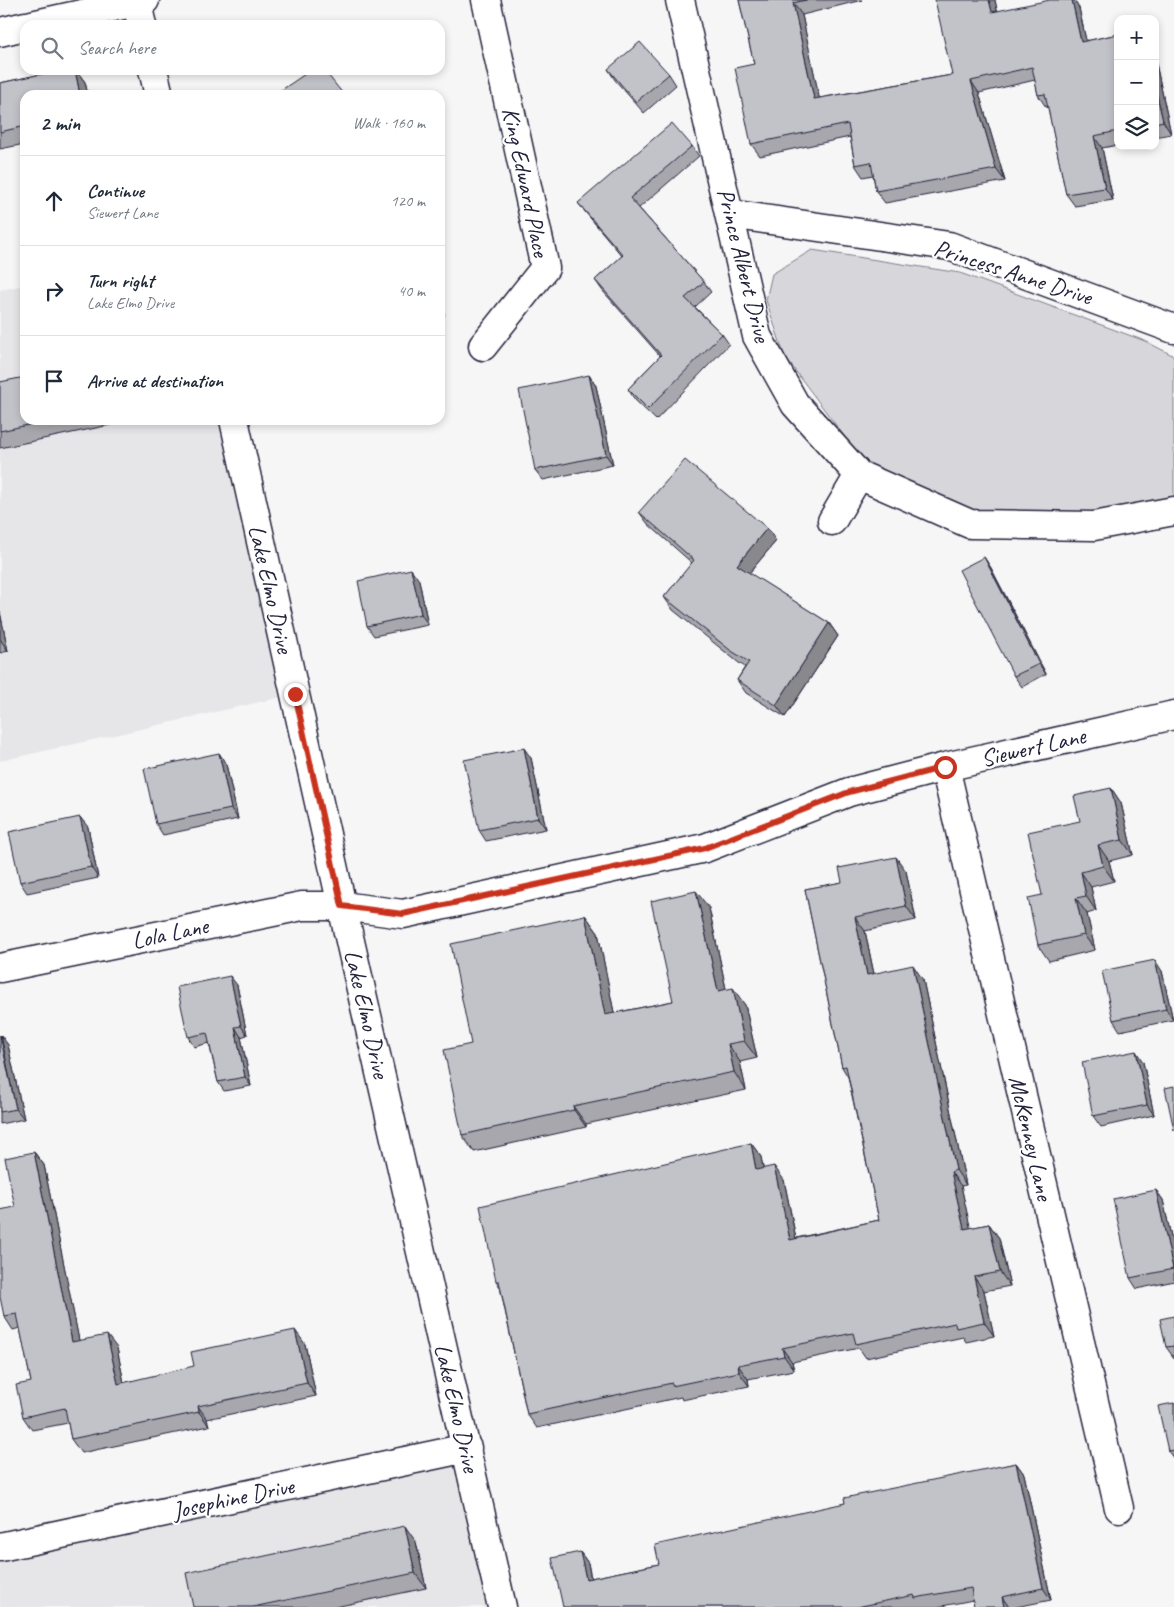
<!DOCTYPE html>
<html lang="en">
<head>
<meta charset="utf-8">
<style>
	:root { --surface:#fff; --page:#f6f6f7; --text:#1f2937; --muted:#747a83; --line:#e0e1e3 }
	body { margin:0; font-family:Caveat,sans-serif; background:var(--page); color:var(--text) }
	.controls { position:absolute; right:15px; top:15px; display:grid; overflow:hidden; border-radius:10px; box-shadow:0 2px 8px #0003 }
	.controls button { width:45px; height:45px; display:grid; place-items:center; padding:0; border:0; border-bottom:1px solid var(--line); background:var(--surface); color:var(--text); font:25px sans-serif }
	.stop { position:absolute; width:15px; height:15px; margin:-11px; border:4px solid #c8321e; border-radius:50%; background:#fff }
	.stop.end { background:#c8321e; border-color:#fff; box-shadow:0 1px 5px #0008 }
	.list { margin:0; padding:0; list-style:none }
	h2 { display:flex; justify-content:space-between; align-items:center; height:65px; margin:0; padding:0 20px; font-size:21px }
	h2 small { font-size:16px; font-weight:400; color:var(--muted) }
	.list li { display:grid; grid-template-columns:32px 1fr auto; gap:15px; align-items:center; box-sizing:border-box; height:90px; padding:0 20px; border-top:1px solid var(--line) }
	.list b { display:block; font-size:19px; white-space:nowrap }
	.list p { margin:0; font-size:16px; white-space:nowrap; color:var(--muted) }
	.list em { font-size:16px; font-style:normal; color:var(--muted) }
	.icon { flex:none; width:28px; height:28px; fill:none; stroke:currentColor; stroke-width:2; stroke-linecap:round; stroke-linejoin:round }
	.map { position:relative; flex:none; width:1174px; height:1607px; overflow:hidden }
	.search { position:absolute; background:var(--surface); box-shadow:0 2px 8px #0003; left:20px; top:20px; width:425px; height:55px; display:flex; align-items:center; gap:12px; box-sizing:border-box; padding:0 18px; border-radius:15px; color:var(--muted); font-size:19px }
	.panel { position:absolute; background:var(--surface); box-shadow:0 2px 8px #0003; left:20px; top:90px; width:425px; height:335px; border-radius:15px }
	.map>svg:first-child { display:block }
</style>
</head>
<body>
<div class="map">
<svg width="1174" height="1607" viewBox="0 0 1174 1607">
	<rect width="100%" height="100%" fill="#f6f6f7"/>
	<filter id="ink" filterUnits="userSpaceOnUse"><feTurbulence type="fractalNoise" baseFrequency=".02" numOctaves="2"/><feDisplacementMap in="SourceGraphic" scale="10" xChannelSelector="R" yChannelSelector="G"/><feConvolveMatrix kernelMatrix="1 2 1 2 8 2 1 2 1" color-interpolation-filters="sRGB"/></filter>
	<g filter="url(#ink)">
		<path fill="#e6e6e9" d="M 25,285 L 25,420 L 234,420 L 295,694 L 0,761 L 0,290 Z
			M 467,1448 L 502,1607 L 0,1607 L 0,1547 Z"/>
		<path fill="#d7d7db" stroke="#7c7c8b" d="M 812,250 L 960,273 L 1145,341 L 1174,356 L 1174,497 L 1094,513 L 996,518 L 941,505 L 862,460 L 785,357 L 766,300 L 772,274 Z"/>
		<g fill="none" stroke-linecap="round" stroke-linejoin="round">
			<g stroke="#22223b" stroke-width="31">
				<path id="minor" d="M 680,0 L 757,336 L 795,404 L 859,475 L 970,524 L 1094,526 L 1174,511
					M 32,25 L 145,0
					M 0,32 L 25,26
					M 730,214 L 949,246 L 1174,329
					M 483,346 L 545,268 L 486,0
					M 832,521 L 859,475
					M 945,767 L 1119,1508
					M 0,968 L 302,906 L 342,906 L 403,914 L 705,848 L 849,792 L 945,767 L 1174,715
					M 0,1547 L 467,1448"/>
			</g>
			<g stroke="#22223b" stroke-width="31">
				<path id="major" d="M 136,0 L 142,25
					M 153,70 L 159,95
					M 234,420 L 342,906 L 502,1607"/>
			</g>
			<use href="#minor" stroke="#fff" stroke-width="28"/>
			<use href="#major" stroke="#fff" stroke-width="28"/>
		</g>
		<path fill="#a7a7ad" stroke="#22223b" d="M 739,0 L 862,0 L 802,15 L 819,98 L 952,75 L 995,0 L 997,11 L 1079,8 L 1086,41 L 1118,34 L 1118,145 L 1102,148 L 1113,200 L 1075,206 L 1066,194 L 1048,107 L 1046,107 L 1038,95 L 1035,80 L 979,93 L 1005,181 L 885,203 L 876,191 L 873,175 L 863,177 L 855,165 L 850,137 L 760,156 L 751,144 L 754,64 Z
			M 1155,59 L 1171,134 L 1155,137 Z
			M 608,69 L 669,74 L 676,85 L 644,113 L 615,80 Z
			M 60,70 L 76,70 L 85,82 L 88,95 L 25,95 L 25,144 L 0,149 L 0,83 Z
			M 692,146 L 699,156 L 639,208 L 704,282 L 711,292 L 695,307 L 722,334 L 729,344 L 656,420 L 635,400 L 628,389 L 660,356 L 602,290 L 595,280 L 622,256 L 586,213 L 578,203 Z
			M 440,287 L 442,290 L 444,316 L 440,316 Z
			M 589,375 L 596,386 L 613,465 L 543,480 L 535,470 Z
			M 0,382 L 25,420 L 134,420 L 0,448 Z
			M 639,512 L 776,541 L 749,573 L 829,623 L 838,636 L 785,717 L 746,693 L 737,680 L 745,667 L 739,663 L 673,610 L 664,597 L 692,563 L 648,524 Z
			M 984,557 L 991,568 L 1046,674 L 1022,687 L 1014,676 Z
			M 419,580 L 428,625 L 374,636 L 367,626 Z
			M 0,612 L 8,651 L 0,653 Z
			M 219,753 L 226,764 L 238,819 L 163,835 L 156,824 Z
			M 531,758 L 546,829 L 486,841 L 479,830 Z
			M 1111,788 L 1121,803 L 1133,855 L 1109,861 L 1114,881 L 1091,887 L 1096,911 L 1087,914 L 1095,950 L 1049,961 L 1038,945 L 1042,895 L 1080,821 Z
			M 88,827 L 98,878 L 27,893 L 20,882 Z
			M 906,871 L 916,920 L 865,931 L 874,974 L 923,980 L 966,1185 L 961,1186 L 970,1228 L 989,1224 L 999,1238 L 1010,1286 L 984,1291 L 994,1336 L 966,1342 L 963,1337 L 866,1358 L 859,1348 L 792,1362 L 794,1370 L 748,1379 L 749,1386 L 682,1400 L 681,1397 L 537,1428 L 527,1414 L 500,1287 L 496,1281 L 751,1143 L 761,1157 L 763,1168 L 784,1180 L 796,1238 L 879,1220 L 848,1077 L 842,1067 L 805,889 Z
			M 709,908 L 726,989 L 745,1005 L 757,1058 L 740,1062 L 746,1090 L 586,1124 L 586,1127 L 474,1152 L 462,1135 L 471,1044 L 585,915 L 598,933 L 614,1013 L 673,1001 Z
			M 1162,971 L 1173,1020 L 1120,1031 L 1113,1020 Z
			M 237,985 L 247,1035 L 241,1037 L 251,1086 L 224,1091 L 218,1082 L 209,1043 L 194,1047 L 188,1037 Z
			M 0,1035 L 8,1045 L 24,1119 L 0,1124 Z
			M 1143,1062 L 1154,1115 L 1101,1127 L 1093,1116 Z
			M 34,1152 L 44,1165 L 79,1341 L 117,1348 L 124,1383 L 305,1344 L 316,1396 L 207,1419 L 209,1426 L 81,1453 L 71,1439 L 68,1423 L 32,1430 L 23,1417 L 31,1382 L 20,1328 L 13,1330 L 4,1316 L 15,1207 Z
			M 1156,1190 L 1163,1200 L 1174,1250 L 1174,1281 L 1137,1289 L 1130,1278 Z
			M 1174,1316 L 1174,1358 L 1166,1347 Z
			M 1174,1403 L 1174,1459 L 1168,1451 Z
			M 1016,1463 L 1024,1474 L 1051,1600 L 1016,1607 L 974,1607 L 973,1600 L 937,1607 L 563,1607 L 580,1552 L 588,1563 L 591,1578 L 659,1564 L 845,1503 Z
			M 416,1542 L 426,1588 L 335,1607 L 193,1607 Z"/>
		<path fill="#88888d" stroke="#22223b" d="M 989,0 L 995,0 L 1000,24 L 992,12 Z
			M 1072,0 L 1074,0 L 1079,8 L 1089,54 L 1081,42 Z
			M 793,3 L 802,15 L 822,111 L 814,99 Z
			M 1155,59 L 1171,134 L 1163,121 L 1155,87 Z
			M 75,70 L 76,70 L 85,82 L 88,95 L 80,95 Z
			M 971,81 L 979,93 L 1005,181 L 996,169 Z
			M 1094,136 L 1102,148 L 1113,200 L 1105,188 Z
			M 440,287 L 442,290 L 444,316 L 440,311 Z
			M 589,375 L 596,386 L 613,465 L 606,455 Z
			M 767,528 L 776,541 L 746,577 L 737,565 Z
			M 984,557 L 991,568 L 1046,674 L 1039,664 Z
			M 411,569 L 419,580 L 428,625 L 421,614 Z
			M 0,612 L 8,651 L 0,639 Z
			M 829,623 L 838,636 L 785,717 L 776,705 Z
			M 524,748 L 531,758 L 546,829 L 538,818 Z
			M 219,753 L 226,764 L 238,819 L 231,809 Z
			M 1111,788 L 1121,803 L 1133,855 L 1122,840 Z
			M 80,817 L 88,827 L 98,878 L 91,867 Z
			M 1098,845 L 1109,861 L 1114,881 L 1103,866 Z
			M 896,857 L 906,871 L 916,920 L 906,906 Z
			M 1081,872 L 1091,887 L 1096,911 L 1086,896 Z
			M 696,891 L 709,908 L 730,1008 L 718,991 Z
			M 1076,898 L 1087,914 L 1095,950 L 1084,935 Z
			M 585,915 L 598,933 L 618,1032 L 605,1015 Z
			M 855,917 L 865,931 L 877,989 L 867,975 Z
			M 1155,960 L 1162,971 L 1173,1020 L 1166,1009 Z
			M 913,965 L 923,980 L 966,1185 L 956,1170 Z
			M 230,976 L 237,985 L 247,1035 L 241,1026 Z
			M 733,988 L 745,1005 L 757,1058 L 744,1041 Z
			M 235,1027 L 241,1037 L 251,1086 L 245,1077 Z
			M 1,1035 L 8,1045 L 24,1119 L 16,1109 Z
			M 728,1044 L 740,1062 L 746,1090 L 734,1072 Z
			M 1136,1051 L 1143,1062 L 1154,1115 L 1147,1105 Z
			M 573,1106 L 586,1124 L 586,1127 L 574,1110 Z
			M 751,1143 L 761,1157 L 766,1184 L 756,1170 Z
			M 34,1152 L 44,1165 L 82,1355 L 72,1342 Z
			M 774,1166 L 784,1180 L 799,1254 L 790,1240 Z
			M 951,1172 L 961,1186 L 974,1244 L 964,1229 Z
			M 1156,1190 L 1163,1200 L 1174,1250 L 1174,1271 L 1173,1269 Z
			M 989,1224 L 999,1238 L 1010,1286 L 1000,1272 Z
			M 974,1277 L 984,1291 L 994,1336 L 984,1322 Z
			M 295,1330 L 305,1344 L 316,1396 L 307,1383 Z
			M 107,1335 L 117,1348 L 127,1398 L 118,1384 Z
			M 782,1348 L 792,1362 L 794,1370 L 784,1356 Z
			M 738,1365 L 748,1379 L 749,1386 L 739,1372 Z
			M 198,1406 L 207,1419 L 209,1426 L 199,1412 Z
			M 1016,1463 L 1024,1474 L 1051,1600 L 1043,1588 Z
			M 405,1526 L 416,1542 L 426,1588 L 415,1573 Z
			M 580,1552 L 588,1563 L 593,1591 L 586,1579 Z
			M 1002,1597 L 1009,1607 L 1004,1607 Z"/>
		<path fill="#c2c2c9" stroke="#22223b" d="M 739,0 L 806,0 L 793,3 L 814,99 L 952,75 L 935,0 L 989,0 L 992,12 L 1050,0 L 1072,0 L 1081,42 L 1118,34 L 1118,131 L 1094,136 L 1105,188 L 1066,194 L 1045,94 L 1038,95 L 1032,67 L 971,81 L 996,169 L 876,191 L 871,162 L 855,165 L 848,124 L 751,144 L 735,68 L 754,64 Z
			M 640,42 L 669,74 L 636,102 L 608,69 Z
			M 60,70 L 75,70 L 80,95 L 25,95 L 25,126 L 0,132 L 0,83 Z
			M 311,70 L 324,70 L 344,95 L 274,95 Z
			M 1155,87 L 1163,121 L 1155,123 Z
			M 672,123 L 692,146 L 630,198 L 704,282 L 685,298 L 722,334 L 648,409 L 628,389 L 661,355 L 595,280 L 623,255 L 578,203 Z
			M 589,375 L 606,455 L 535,470 L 519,390 Z
			M 25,377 L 25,420 L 51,420 L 0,431 L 0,382 Z
			M 685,460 L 767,528 L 737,565 L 829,623 L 776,705 L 737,680 L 749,662 L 730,650 L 664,597 L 694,560 L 639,512 Z
			M 984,557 L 1039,664 L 1014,676 L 959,570 Z
			M 411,569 L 421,614 L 367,626 L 358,581 Z
			M 524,748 L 538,818 L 479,830 L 464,760 Z
			M 219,753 L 231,809 L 156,824 L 144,769 Z
			M 1111,788 L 1122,840 L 1098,845 L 1103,866 L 1081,872 L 1086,896 L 1076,898 L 1084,935 L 1038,945 L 1028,898 L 1042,895 L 1028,832 L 1080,821 L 1074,796 Z
			M 80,817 L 91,867 L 20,882 L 9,832 Z
			M 896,857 L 906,906 L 855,917 L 867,975 L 913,965 L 956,1170 L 951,1172 L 964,1229 L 989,1224 L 1000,1272 L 974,1277 L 984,1322 L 956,1328 L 955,1323 L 856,1344 L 853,1333 L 782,1348 L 784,1356 L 738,1365 L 739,1372 L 672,1386 L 672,1383 L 527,1414 L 499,1281 L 496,1281 L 480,1206 L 751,1143 L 756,1170 L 774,1166 L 790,1240 L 879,1220 L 846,1066 L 842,1067 L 805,889 L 842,882 L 839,868 Z
			M 696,891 L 718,991 L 733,988 L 744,1041 L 728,1044 L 734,1072 L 573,1106 L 574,1110 L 462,1135 L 444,1050 L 471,1044 L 451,944 L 585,915 L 605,1015 L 673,1001 L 651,901 Z
			M 1155,960 L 1166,1009 L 1113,1020 L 1102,971 Z
			M 230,976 L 241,1026 L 235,1027 L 245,1077 L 218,1082 L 207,1033 L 188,1037 L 177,987 Z
			M 0,1035 L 16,1109 L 0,1112 Z
			M 1136,1051 L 1147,1105 L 1093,1116 L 1082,1062 Z
			M 1174,1086 L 1174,1130 L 1165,1088 Z
			M 34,1152 L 72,1342 L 107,1335 L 118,1384 L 194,1366 L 191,1352 L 295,1330 L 307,1383 L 198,1406 L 199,1412 L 71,1439 L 65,1408 L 23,1417 L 16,1385 L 31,1382 L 17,1314 L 4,1316 L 0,1297 L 0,1210 L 15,1207 L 5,1158 Z
			M 1156,1190 L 1173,1269 L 1130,1278 L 1113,1199 Z
			M 1174,1316 L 1174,1346 L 1166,1347 L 1160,1319 Z
			M 1174,1403 L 1174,1450 L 1168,1451 L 1158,1406 Z
			M 1016,1463 L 1043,1588 L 1002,1597 L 1004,1607 L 974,1607 L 971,1588 L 915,1598 L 914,1595 L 857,1607 L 563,1607 L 552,1558 L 580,1552 L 586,1579 L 659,1564 L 655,1545 L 845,1503 L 844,1498 Z
			M 405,1526 L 415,1573 L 253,1607 L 193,1607 L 186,1573 Z"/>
	</g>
	<g fill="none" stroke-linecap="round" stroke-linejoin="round" filter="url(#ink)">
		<path stroke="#c8321e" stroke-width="6" d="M 295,694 L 342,906 L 403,914 L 705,848 L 849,792 L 945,767"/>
	</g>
	<g text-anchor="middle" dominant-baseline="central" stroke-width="4.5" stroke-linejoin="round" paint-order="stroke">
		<g font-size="24" fill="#22223b" stroke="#fff">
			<text transform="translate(526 182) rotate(78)">King Edward Place</text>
			<text transform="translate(744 265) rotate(76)">Prince Albert Drive</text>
			<text transform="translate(1013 272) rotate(18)">Princess Anne Drive</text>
			<text transform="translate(271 589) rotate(77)">Lake Elmo Drive</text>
			<text transform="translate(1033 747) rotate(-13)">Siewert Lane</text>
			<text transform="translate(170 933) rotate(-12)">Lola Lane</text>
			<text transform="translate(367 1014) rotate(77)">Lake Elmo Drive</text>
			<text transform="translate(1031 1138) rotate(77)">McKenney Lane</text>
			<text transform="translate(457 1408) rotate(77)">Lake Elmo Drive</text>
			<text transform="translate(233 1498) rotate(-12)">Josephine Drive</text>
		</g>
	</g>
</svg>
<div class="controls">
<button>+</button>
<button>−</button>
<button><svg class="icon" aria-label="layers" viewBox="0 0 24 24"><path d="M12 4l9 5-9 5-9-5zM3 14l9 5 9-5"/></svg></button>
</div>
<div class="stop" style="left:945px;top:767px"></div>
<div class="stop end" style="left:295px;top:694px"></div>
<div class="search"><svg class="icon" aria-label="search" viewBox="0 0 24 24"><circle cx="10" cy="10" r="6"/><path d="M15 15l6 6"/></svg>Search here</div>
<section class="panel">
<h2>2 min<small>Walk · 160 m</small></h2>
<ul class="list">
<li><svg class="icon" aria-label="ahead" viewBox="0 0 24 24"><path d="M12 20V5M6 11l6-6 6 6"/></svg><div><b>Continue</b><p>Siewert Lane</p></div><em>120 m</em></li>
<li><svg class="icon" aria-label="right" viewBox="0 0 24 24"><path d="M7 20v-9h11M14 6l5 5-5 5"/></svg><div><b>Turn right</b><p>Lake Elmo Drive</p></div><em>40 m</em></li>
<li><svg class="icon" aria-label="arrive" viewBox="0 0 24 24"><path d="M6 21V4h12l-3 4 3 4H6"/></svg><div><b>Arrive at destination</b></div></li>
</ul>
</section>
</div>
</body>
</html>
